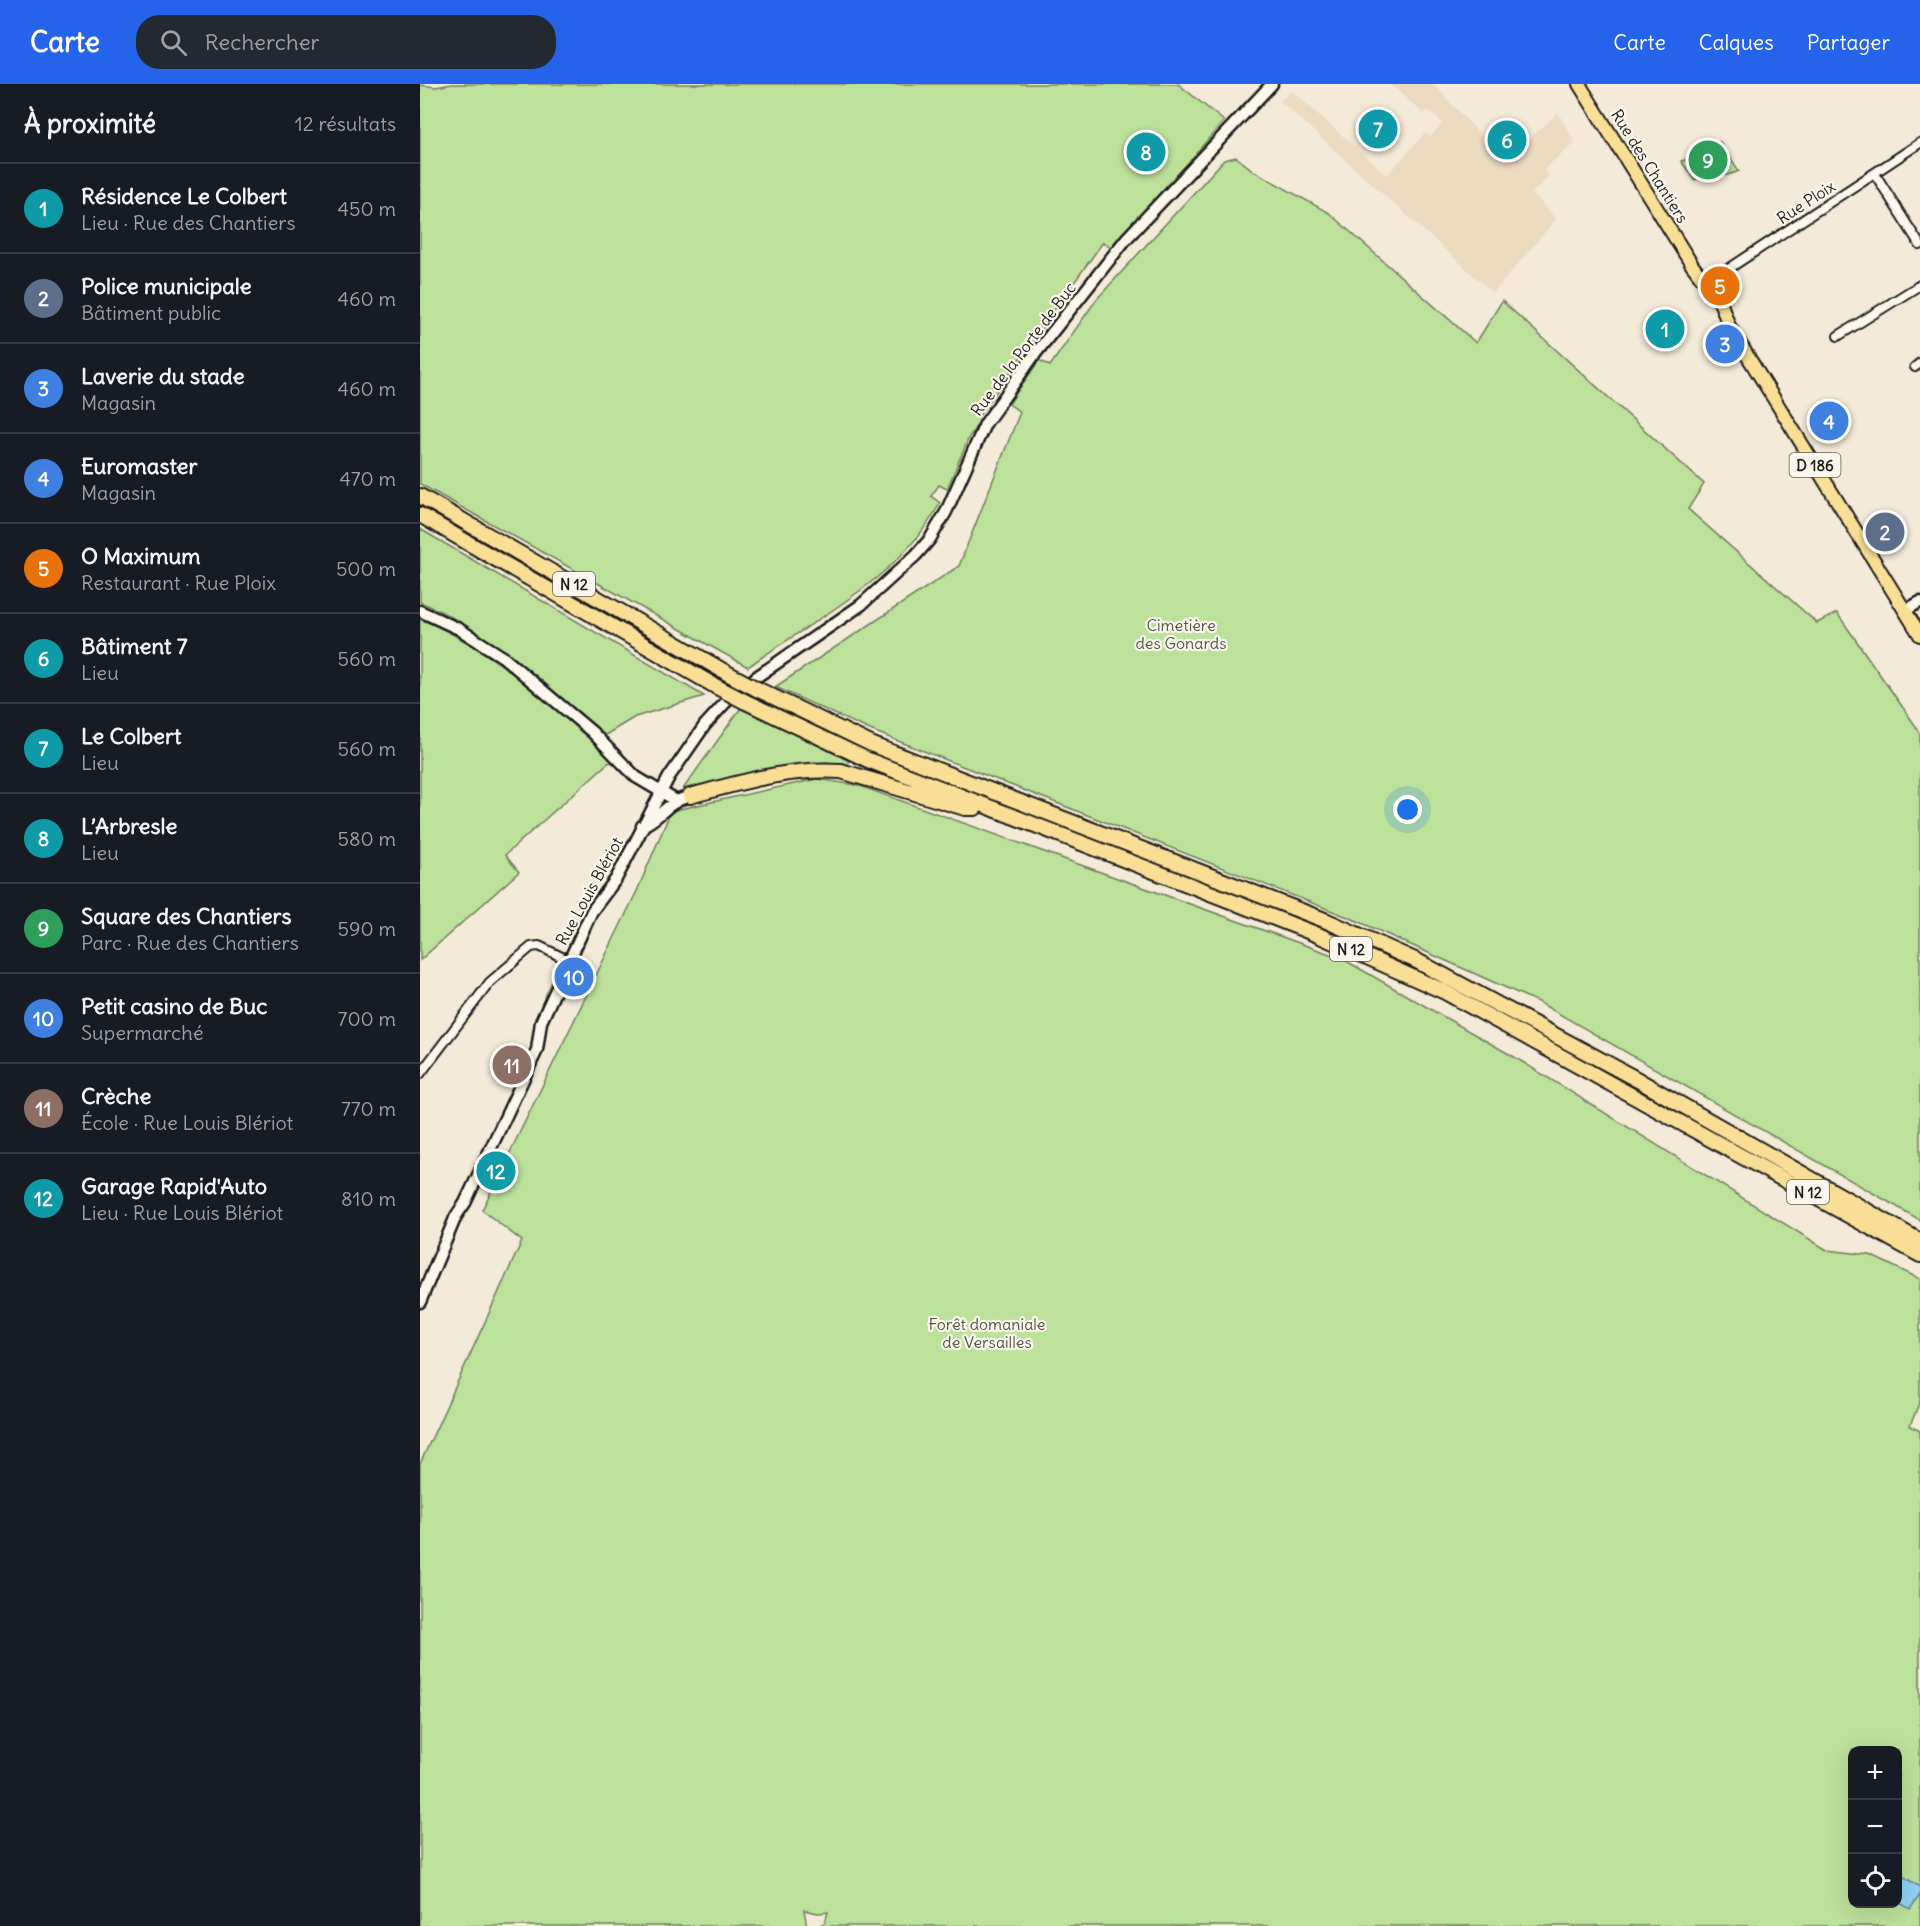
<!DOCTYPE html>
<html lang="fr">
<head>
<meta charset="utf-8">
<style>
	:root { --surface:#171b24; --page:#242831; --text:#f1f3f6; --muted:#9ea1a6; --line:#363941; --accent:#2563eb }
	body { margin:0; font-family:Delius,sans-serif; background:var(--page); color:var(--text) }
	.controls { position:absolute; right:18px; bottom:18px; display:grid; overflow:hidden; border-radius:12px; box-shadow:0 6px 24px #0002 }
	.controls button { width:54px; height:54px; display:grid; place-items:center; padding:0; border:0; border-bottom:2px solid var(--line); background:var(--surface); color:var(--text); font:30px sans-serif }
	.you { position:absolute; left:988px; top:726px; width:21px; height:21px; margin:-15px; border:4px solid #fff; border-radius:50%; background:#1a73e8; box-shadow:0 0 0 9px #1a73e833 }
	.badge { display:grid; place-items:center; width:39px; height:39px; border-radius:50%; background:var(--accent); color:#fff; font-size:20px; font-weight:700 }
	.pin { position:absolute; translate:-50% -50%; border:3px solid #fff; box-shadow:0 2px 6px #0006 }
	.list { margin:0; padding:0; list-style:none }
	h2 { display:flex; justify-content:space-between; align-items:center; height:78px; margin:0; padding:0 24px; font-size:26px }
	h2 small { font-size:20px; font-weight:400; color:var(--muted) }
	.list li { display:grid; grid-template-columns:39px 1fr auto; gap:18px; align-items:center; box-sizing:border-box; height:90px; padding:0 24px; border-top:2px solid var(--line) }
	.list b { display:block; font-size:22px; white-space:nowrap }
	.list p { margin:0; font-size:20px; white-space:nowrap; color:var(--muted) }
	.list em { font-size:20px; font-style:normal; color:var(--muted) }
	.icon { flex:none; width:33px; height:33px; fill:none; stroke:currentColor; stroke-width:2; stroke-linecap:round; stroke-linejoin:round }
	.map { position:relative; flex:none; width:1500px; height:1842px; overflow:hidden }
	header { display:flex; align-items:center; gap:36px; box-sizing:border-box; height:84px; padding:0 30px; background:var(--accent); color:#fff }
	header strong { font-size:28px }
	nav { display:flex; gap:33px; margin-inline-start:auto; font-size:21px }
	.search { width:420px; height:54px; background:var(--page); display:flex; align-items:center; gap:15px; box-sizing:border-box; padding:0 21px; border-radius:24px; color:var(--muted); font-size:22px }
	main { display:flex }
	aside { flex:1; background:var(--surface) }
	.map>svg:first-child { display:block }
</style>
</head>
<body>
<header>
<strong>Carte</strong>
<div class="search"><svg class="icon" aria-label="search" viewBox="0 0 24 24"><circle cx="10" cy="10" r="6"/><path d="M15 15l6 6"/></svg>Rechercher</div>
<nav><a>Carte</a><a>Calques</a><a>Partager</a></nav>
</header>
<main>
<aside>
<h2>À proximité<small>12 résultats</small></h2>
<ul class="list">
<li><span class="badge" style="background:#0f9aa8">1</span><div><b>Résidence Le Colbert</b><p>Lieu · Rue des Chantiers</p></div><em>450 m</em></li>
<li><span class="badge" style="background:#5c6f8a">2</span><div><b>Police municipale</b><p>Bâtiment public</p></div><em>460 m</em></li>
<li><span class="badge" style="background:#3f7fe0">3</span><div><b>Laverie du stade</b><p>Magasin</p></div><em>460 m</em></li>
<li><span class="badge" style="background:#3f7fe0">4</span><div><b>Euromaster</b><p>Magasin</p></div><em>470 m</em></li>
<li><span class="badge" style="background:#e8710a">5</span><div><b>O Maximum</b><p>Restaurant · Rue Ploix</p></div><em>500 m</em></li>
<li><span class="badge" style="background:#0f9aa8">6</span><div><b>Bâtiment 7</b><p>Lieu</p></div><em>560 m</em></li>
<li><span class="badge" style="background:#0f9aa8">7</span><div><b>Le Colbert</b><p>Lieu</p></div><em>560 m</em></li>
<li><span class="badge" style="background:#0f9aa8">8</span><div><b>L’Arbresle</b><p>Lieu</p></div><em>580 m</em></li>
<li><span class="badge" style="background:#2e9e5b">9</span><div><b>Square des Chantiers</b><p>Parc · Rue des Chantiers</p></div><em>590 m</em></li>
<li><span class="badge" style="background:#3f7fe0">10</span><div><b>Petit casino de Buc</b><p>Supermarché</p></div><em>700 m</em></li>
<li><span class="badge" style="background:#8d6e63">11</span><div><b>Crèche</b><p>École · Rue Louis Blériot</p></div><em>770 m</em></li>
<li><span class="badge" style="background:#0f9aa8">12</span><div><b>Garage Rapid'Auto</b><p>Lieu · Rue Louis Blériot</p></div><em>810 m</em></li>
</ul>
</aside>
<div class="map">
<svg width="1500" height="1842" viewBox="0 0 1500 1842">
	<rect width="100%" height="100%" fill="#f4ead8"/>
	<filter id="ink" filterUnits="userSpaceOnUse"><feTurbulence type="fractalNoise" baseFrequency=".0167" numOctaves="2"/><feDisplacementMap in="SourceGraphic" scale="12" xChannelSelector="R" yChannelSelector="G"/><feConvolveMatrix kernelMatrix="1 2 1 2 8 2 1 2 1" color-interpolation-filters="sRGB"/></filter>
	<g filter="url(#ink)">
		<path fill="#ecdbc1" d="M 970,0 L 1013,0 L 1085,77 L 1138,29 L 1155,59 L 1124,85 L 1129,92 L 1112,109 L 1136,135 L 1073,209 L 860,17 L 872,7 L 967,91 L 1005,49 L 1010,53 L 1023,39 L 1008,26 L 1004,30 Z"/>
		<path fill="#bce19b" stroke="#6c7e5c" stroke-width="1.5" fill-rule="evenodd" d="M 32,0 L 758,0 L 804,37 L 776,69 L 777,71 L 691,164 L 683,158 L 558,333 L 560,337 L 549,353 L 527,405 L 519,401 L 511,412 L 520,419 C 479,496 395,534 328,583 L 0,400 L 0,1 L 16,3 Z
			M 1300,58 L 1319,87 C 1299,96 1293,90 1274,96 L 1261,77 L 1276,73 Z
			M 816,73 L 834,87 L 909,129 L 1056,259 L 1082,217 L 1284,400 L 1268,425 L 1397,539 L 1417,529 L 1495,641 L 1500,651 L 1500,1136 L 1120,919 L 933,835 L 450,646 L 355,603 L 539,482 L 600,328 L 589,320 L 619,276 L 630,282 L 676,216 L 804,76 Z
			M 0,445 L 284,612 L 215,633 L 182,653 C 126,605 70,546 0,518 Z
			M 0,535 C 66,561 146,627 195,678 L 188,679 L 85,771 L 99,788 L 0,876 Z
			M 323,621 L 429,677 L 426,682 L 406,678 L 263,705 Z
			M 397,695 L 437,701 L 921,874 L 1096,974 L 1407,1166 L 1450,1171 L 1500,1195 L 1500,1317 L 1490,1342 L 1500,1347 L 1500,1842 L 399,1842 L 405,1838 L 408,1828 L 398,1829 L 384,1826 L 387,1842 L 0,1842 L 0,1380 L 102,1157 L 62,1126 L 217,807 L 251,727 ZM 1432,1666 L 1478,1666 L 1478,1820 L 1432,1820 Z"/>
		<path fill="#93d0f4" stroke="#63889e" stroke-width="1.5" d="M 1478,1789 L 1500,1803 L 1500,1811 L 1490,1825 L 1478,1818 Z"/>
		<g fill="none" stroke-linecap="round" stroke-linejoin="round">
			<g stroke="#1c1c1c" stroke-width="12">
				<path id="minor" d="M 1455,90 L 1500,161
					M 1287,199 L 1500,59
					M 1418,252 L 1500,201
					M 1495,283 L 1500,279
					M 0,990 L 70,898 L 111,863 L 119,862 L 148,876"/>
			</g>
			<g stroke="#1c1c1c" stroke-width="15">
				<path id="secondary" d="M 1486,526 L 1500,518
					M 0,527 L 39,545 L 83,573 L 172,648 L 216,693 L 255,716
					M 335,594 L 441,521 L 496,471 L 510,455 L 526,428 L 565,340 L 612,274 L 706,155 L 852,0
					M 222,742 C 241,734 245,719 270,712
					M 0,1218 L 36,1132 L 45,1119 L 117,966 L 121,938 L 172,827 L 196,795 L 249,693 L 285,641 L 305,619"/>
			</g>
			<g stroke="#1c1c1c" stroke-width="16">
				<path id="primary" d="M 1159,0 L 1272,181 L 1301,220 L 1309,242 L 1500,551"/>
			</g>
			<g stroke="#1c1c1c" stroke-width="18">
				<path id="trunk" d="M 0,412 L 307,589
					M 0,431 L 295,602
					M 337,605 L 453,661 L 907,837 L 997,877 L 1218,996 L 1500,1157
					M 324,617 L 448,676 L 898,851 L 1023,907 L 1500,1171
					M 270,712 C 319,699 370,683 421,687 L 545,724 L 555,724"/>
			</g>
			<use href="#minor" stroke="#fbf7ec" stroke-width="8"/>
			<use href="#secondary" stroke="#fbf7ec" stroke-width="10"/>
			<use href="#primary" stroke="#f9df96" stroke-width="12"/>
			<use href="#trunk" stroke="#f9df96" stroke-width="14"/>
			<g stroke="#1c1c1c" stroke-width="18" stroke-linecap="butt">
				<path id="trunk-bridge" d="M 307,589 L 337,605
					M 295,602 L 324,617"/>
			</g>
			<use href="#trunk-bridge" stroke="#f9df96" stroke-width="14"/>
		</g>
	</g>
	<g text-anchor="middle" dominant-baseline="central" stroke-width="4.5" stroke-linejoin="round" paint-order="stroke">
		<g fill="#fbf7ec" stroke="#5f5e5a" stroke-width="1.5">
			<rect x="1369.5" y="369" width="51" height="24" rx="4.5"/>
			<rect x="133" y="488" width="42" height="24" rx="4.5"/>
			<rect x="910" y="853" width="42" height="24" rx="4.5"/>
			<rect x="1367" y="1096" width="42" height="24" rx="4.5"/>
		</g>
		<g font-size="15" font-weight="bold" fill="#1c1c1c">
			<text x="1395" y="381">D 186</text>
			<text x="154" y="500">N 12</text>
			<text x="931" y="865">N 12</text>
			<text x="1388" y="1108">N 12</text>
		</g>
		<g font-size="16" fill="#1c1c1c" stroke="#fbf7ec">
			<text transform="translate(1230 82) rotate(58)">Rue des Chantiers</text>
			<text transform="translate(1386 118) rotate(-33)">Rue Ploix</text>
			<text transform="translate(603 265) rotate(-53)">Rue de la Porte de Buc</text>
			<text transform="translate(169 807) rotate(-61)">Rue Louis Blériot</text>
		</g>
		<g font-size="16" fill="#4c5742" stroke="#fbf7ec">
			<text x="761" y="541">Cimetière<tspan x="761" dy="18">des Gonards</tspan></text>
			<text x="567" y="1240">Forêt domaniale<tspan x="567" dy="18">de Versailles</tspan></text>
		</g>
	</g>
</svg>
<div class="controls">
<button>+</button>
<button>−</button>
<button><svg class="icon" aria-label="locate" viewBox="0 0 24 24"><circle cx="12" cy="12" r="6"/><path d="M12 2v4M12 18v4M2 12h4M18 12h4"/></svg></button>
</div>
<div class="you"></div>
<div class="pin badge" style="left:1245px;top:245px;background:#0f9aa8">1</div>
<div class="pin badge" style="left:1465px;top:448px;background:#5c6f8a">2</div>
<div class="pin badge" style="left:1305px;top:260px;background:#3f7fe0">3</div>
<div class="pin badge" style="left:1409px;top:337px;background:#3f7fe0">4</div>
<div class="pin badge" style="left:1300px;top:202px;background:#e8710a">5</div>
<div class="pin badge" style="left:1087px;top:56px;background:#0f9aa8">6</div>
<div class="pin badge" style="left:958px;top:45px;background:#0f9aa8">7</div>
<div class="pin badge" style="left:726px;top:68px;background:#0f9aa8">8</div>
<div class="pin badge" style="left:1288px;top:76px;background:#2e9e5b">9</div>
<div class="pin badge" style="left:154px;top:893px;background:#3f7fe0">10</div>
<div class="pin badge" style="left:92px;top:981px;background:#8d6e63">11</div>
<div class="pin badge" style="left:76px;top:1087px;background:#0f9aa8">12</div>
</div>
</main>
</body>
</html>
